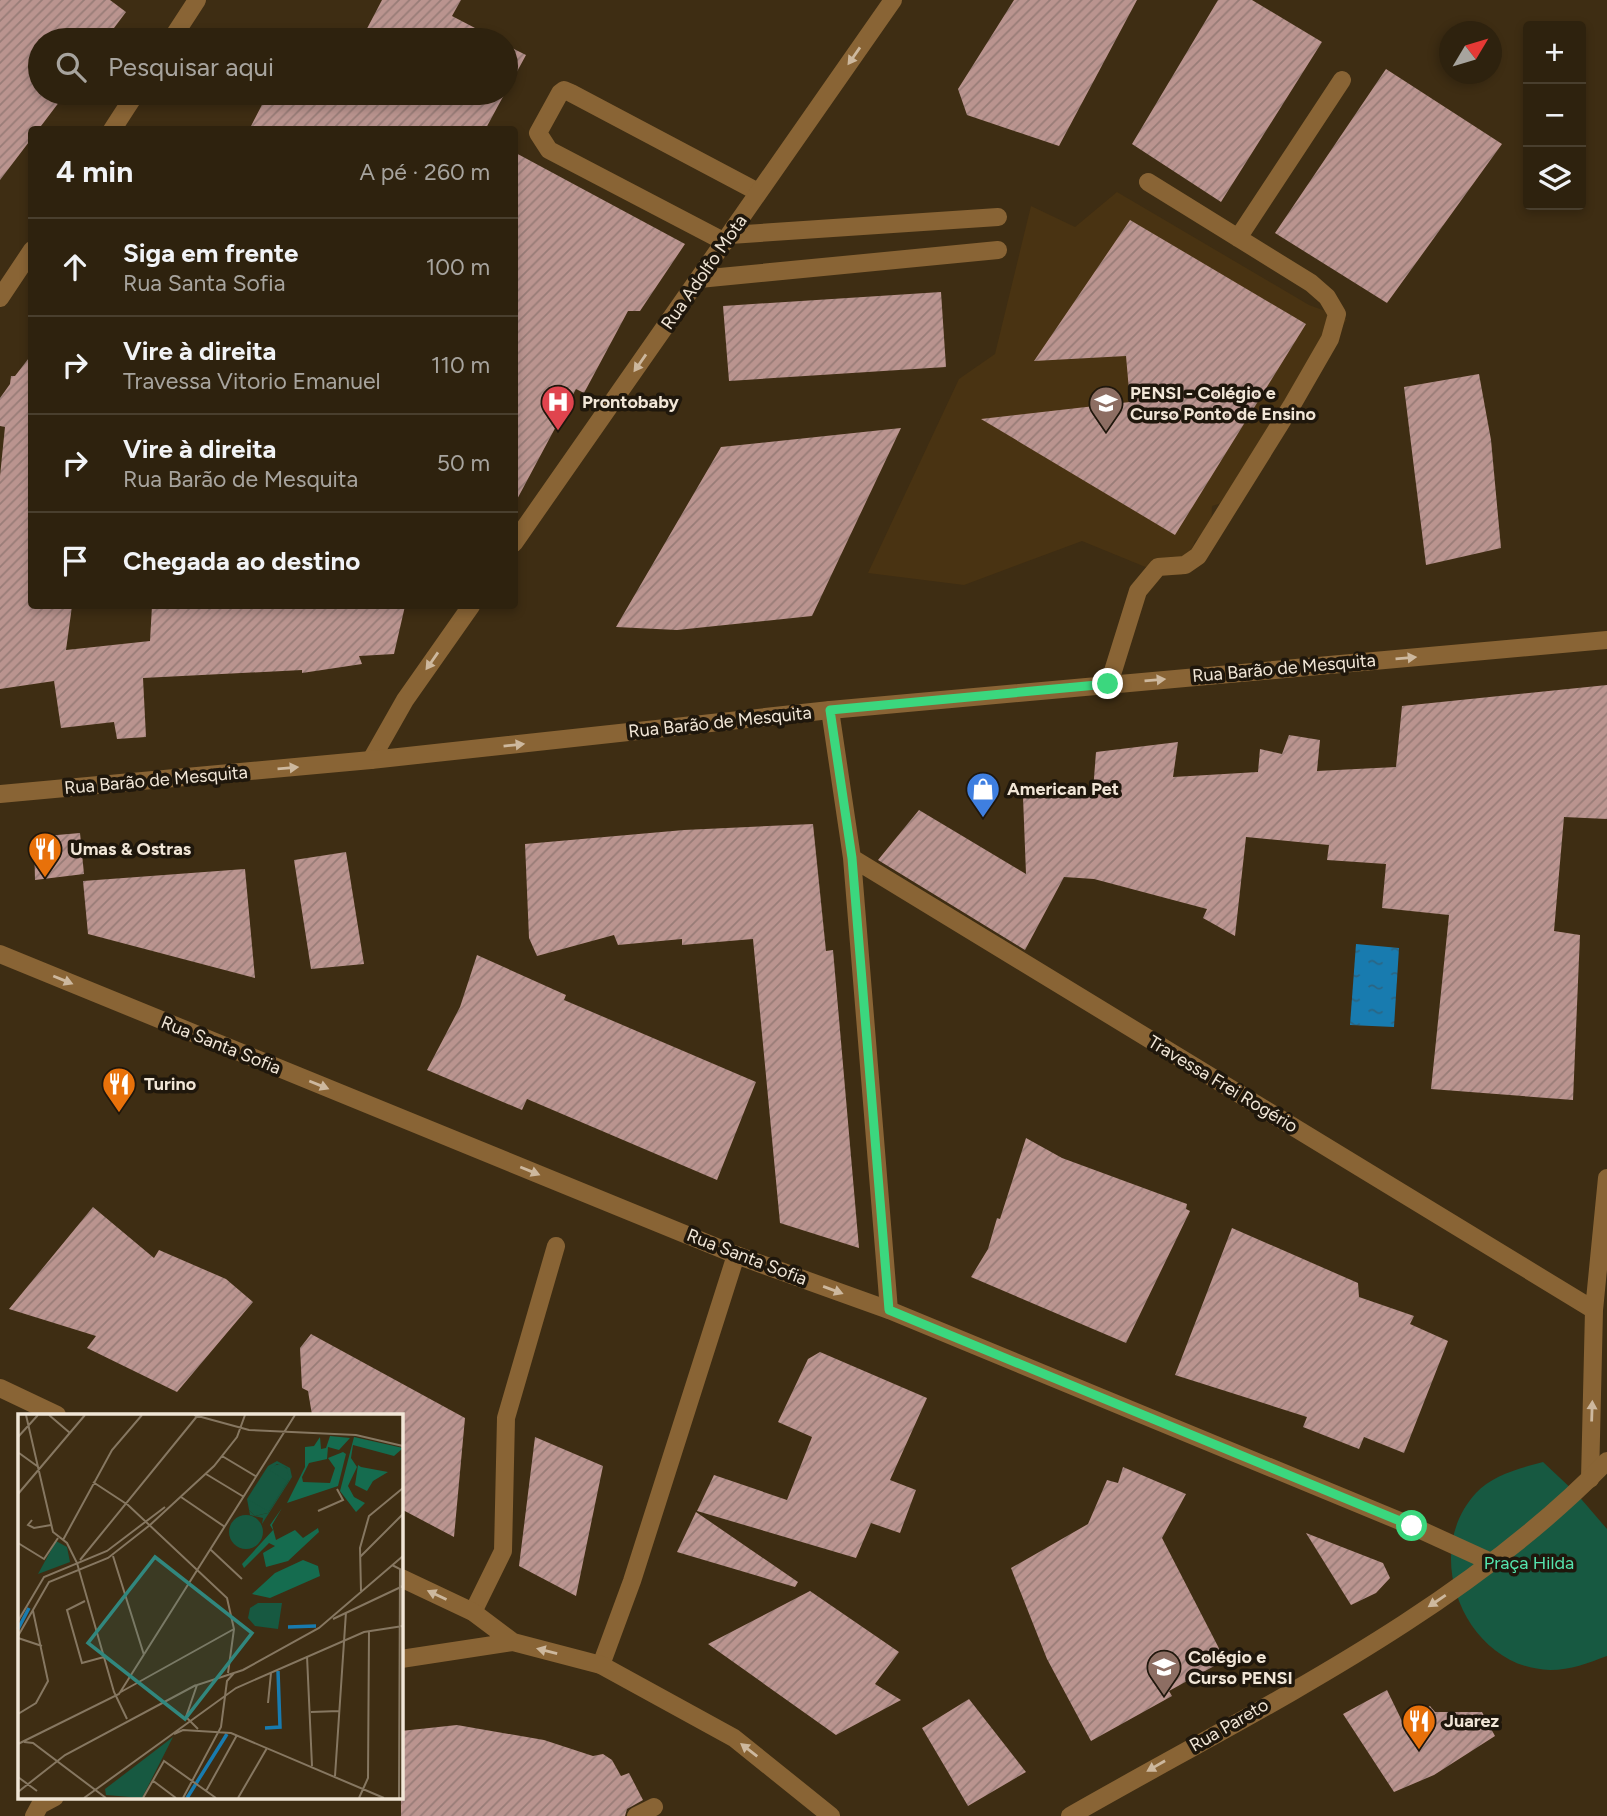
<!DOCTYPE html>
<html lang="pt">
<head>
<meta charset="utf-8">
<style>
	:root { --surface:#2e220e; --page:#3a2f1c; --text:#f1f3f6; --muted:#a7a49e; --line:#493f2e }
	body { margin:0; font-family:Figtree,sans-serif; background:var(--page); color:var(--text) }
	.controls { position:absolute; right:21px; top:21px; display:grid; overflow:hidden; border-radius:7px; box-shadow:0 4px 10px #0003 }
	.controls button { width:63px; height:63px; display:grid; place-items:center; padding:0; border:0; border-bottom:2px solid var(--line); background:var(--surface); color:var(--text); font:35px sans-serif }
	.compass { position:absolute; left:1439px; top:21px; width:63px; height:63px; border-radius:50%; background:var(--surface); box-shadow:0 4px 10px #0003; rotate:52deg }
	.stop { position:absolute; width:21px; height:21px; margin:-16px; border:5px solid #3bd77e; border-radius:50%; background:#fff }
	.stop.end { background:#3bd77e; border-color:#fff; box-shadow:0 2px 7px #0008 }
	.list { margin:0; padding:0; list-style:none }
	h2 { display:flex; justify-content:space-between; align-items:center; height:91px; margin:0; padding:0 28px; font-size:30px }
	h2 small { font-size:23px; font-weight:400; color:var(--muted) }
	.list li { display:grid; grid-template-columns:46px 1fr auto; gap:21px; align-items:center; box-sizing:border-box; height:98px; padding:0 28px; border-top:2px solid var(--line) }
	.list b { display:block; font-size:26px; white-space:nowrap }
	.list p { margin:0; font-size:23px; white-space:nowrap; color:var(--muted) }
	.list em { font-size:23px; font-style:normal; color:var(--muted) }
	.icon { flex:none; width:38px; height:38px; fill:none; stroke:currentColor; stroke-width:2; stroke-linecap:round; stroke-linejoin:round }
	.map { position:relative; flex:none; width:1607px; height:1816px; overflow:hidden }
	.search { position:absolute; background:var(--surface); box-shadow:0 4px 10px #0003; left:28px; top:28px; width:490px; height:77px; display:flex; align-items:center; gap:18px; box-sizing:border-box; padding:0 24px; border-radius:38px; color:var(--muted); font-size:26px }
	.panel { position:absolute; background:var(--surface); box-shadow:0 4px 10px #0003; left:28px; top:126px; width:490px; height:483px; border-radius:7px }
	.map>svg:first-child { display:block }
</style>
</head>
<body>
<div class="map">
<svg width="1607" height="1816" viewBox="0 0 1607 1816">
	<defs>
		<pattern id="water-ripples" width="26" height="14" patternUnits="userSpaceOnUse" patternTransform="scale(1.75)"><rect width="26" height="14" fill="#187baf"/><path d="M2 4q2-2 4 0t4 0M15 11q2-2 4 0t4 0" fill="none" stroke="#2b6583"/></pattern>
		<pattern id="building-hatch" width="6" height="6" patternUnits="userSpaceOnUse" patternTransform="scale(1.75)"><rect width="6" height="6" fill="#ba948f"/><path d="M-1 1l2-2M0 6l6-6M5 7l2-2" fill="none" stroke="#987c77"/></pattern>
	</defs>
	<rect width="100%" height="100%" fill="#3e2d13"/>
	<path fill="#493312" d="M 1117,192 L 1309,305 L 1347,319 L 1241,497 L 1212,506 L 1211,530 L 1195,541 L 1182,575 L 1165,575 L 1082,541 L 964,585 L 868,573 L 959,379 L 995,354 L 1031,206 L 1075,227 Z"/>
	<path fill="#175941" d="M 1543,1462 L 1576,1493 L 1607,1529 L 1607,1656 C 1588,1663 1571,1670 1550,1670 C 1466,1668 1419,1554 1476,1493 C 1492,1475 1521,1468 1543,1462 Z"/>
	<path fill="url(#water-ripples)" d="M 1356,944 L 1399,948 L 1394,1027 L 1350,1025 Z"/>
	<path fill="url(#building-hatch)" d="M 0,0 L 110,0 L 126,12 L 105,40 L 40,40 L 40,93 L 66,93 L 38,130 L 32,130 L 32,138 L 0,180 Z
		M 382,0 L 461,0 L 452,16 L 498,40 L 361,40 Z
		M 1014,0 L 1137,0 L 1059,146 L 967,115 L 958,89 Z
		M 1218,0 L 1252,0 L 1322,42 L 1221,202 L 1132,144 Z
		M 506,45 L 526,55 L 506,92 Z
		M 1386,69 L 1502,144 L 1387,303 L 1275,233 Z
		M 268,93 L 505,93 L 485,130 L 249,130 Z
		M 514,152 L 685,244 L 640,311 L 628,311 L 584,393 L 576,389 L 514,505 Z
		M 1130,220 L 1306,324 L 1175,535 L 981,419 L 1130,402 L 1126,356 L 1034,361 Z
		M 941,292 L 946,367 L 729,381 L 723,306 Z
		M 32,354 L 32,606 L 72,606 L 66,650 L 150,641 L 152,606 L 405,606 L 394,654 L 359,656 L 362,664 L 302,673 L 302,670 L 143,678 L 146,737 L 117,739 L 114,722 L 61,728 L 54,681 L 0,689 L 0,476 L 5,427 L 0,426 L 0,398 L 10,384 L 11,376 L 15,376 Z
		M 1479,374 L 1491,440 L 1501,548 L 1426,565 L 1404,387 Z
		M 901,428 L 812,616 L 677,630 L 616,627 L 721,447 Z
		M 1607,685 L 1607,819 L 1564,817 L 1554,931 L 1580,935 L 1573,1100 L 1431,1089 L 1449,915 L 1382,908 L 1386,864 L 1327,860 L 1329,845 L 1246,837 L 1235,936 L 1203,918 L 1207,909 L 1094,879 L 1064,877 L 1025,950 L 878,860 L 919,810 L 1026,874 L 1023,797 L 1093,791 L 1096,752 L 1178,742 L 1173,777 L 1258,772 L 1260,749 L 1282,754 L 1289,735 L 1320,740 L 1317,771 L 1396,767 L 1402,706 Z
		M 813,824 L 826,951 L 833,950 L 859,1248 L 780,1223 L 753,939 L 682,945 L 682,939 L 618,945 L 614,935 L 537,956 L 529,938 L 525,844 L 684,830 Z
		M 80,833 L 84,874 L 35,880 L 34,837 Z
		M 346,852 L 364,964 L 311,969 L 294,860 Z
		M 245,869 L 255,978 L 88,934 L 83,881 Z
		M 477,955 L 566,995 L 564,1000 L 756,1082 L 717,1180 L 527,1099 L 522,1110 L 427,1070 L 460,1007 Z
		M 1026,1138 L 1062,1158 L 1187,1204 L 1186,1209 L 1190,1211 L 1126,1343 L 971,1277 L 988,1249 L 997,1218 L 1000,1219 Z
		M 93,1207 L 154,1258 L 159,1250 L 226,1279 L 253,1302 L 177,1392 L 87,1348 L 96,1336 L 9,1309 Z
		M 1232,1228 L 1358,1283 L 1359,1297 L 1414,1316 L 1410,1324 L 1448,1341 L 1404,1453 L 1364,1437 L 1359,1449 L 1303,1427 L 1307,1417 L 1175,1375 Z
		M 311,1334 L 465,1418 L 454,1537 L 401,1509 L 401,1415 L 312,1415 L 308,1391 L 302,1388 L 300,1348 Z
		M 820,1352 L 927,1398 L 890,1480 L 916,1490 L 900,1533 L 871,1523 L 856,1558 L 697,1511 L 714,1475 L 787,1500 L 812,1437 L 778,1422 L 808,1359 Z
		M 535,1437 L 603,1466 L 576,1596 L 519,1566 Z
		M 1123,1467 L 1186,1494 L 1162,1538 L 1225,1660 L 1169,1691 L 1172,1696 L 1091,1741 L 1047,1659 L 1011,1568 L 1088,1524 L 1107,1480 L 1118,1483 Z
		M 696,1512 L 798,1582 L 795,1587 L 677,1552 Z
		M 1306,1533 L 1383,1563 L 1390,1578 L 1376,1593 L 1351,1605 Z
		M 810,1591 L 899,1652 L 875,1684 L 901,1700 L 836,1735 L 708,1644 Z
		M 1387,1690 L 1402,1721 L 1430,1706 L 1435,1712 L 1482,1712 L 1495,1736 L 1434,1775 L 1394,1792 L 1343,1714 Z
		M 969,1699 L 1026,1772 L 968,1806 L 922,1728 Z
		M 457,1725 L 544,1740 L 593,1756 L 603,1754 L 612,1760 L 621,1776 L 629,1773 L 643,1800 L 627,1809 L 625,1816 L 401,1816 L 401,1731 Z"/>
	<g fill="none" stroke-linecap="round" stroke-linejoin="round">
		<path stroke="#896435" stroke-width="18" d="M 730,235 L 998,217
			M 1238,238 L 1342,80
			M 725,242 L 549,150 L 538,133 L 560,93 L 564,90 L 571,93 L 758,192
			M 699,279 L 998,250
			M 1109,684 L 1138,591 L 1158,567 L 1185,565 L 1198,556 L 1292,405 L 1330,339 L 1337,314 L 1327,297 L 1311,283 L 1148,182
			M 830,710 L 852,858 L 889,1310
			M 852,858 L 1594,1310
			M 1590,1479 L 1594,1310 L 1607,1178
			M 473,1612 L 503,1551 L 506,1418 L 556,1246
			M 601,1665 L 632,1581 L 736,1255"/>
		<path stroke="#896435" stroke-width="18" d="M 636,1816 L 654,1807"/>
		<path stroke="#896435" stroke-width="18" d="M 514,543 L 893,0
			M 371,760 L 405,700 L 471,606
			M 0,954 L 736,1255 L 889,1310 L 1412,1526 L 1493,1563
			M 1070,1816 C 1253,1711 1459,1614 1607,1461"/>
		<path stroke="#896435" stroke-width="18" d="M 171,40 L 197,0
			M 112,130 L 136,93
			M 0,298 L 32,250
			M 0,794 L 371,760 L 830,710 L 1607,640
			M 0,1388 L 57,1415
			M 401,1578 L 473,1612 L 513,1642
			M 401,1659 L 513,1642 L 601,1665 L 734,1738 L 831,1816
			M 34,1816 L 40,1805 L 55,1797"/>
	</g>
	<defs><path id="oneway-solid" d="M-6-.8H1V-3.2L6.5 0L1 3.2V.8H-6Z" transform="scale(1.75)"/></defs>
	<g fill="#cdb89e">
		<use href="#oneway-solid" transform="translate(854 56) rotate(125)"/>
		<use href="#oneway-solid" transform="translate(640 363) rotate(125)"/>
		<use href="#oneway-solid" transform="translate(1406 658) rotate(-5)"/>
		<use href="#oneway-solid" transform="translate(432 661) rotate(125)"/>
		<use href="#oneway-solid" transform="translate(1155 680) rotate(-5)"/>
		<use href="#oneway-solid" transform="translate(514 745) rotate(-6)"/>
		<use href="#oneway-solid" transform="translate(288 768) rotate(-5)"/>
		<use href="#oneway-solid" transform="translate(63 980) rotate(22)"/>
		<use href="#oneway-solid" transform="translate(319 1085) rotate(22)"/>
		<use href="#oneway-solid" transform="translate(530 1171) rotate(22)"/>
		<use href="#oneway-solid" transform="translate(833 1290) rotate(20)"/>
		<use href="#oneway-solid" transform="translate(1592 1411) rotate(-88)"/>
		<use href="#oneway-solid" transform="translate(437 1595) rotate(-155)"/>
		<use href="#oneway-solid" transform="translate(1437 1601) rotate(146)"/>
		<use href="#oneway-solid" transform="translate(547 1651) rotate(-166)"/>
		<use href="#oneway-solid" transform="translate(749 1750) rotate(-142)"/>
		<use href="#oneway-solid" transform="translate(1156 1766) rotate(150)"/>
	</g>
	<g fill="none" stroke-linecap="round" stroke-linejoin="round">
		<path stroke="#3bd77e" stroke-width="9" d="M 1108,684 L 830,710 L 852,858 L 889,1310 L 1412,1526"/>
	</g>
	<defs>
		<g id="hospital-pin" transform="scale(1.75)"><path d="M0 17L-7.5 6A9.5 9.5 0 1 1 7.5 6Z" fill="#e0444e" stroke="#1f170c"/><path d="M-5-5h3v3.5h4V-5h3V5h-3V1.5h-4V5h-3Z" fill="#fff"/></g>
		<g id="school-pin" transform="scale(1.75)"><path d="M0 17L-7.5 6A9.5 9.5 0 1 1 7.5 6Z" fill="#8d6e63" stroke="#1f170c"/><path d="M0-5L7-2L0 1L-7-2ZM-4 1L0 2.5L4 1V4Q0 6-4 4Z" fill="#fff"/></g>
		<g id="shop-pin" transform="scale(1.75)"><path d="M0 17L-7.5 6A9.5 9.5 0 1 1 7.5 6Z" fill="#3f7fe0" stroke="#1f170c"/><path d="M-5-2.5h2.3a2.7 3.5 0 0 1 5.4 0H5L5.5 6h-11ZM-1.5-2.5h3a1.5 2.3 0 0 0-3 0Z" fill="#fff"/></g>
		<g id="restaurant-pin" transform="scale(1.75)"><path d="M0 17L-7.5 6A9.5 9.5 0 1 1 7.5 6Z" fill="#e8710a" stroke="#1f170c"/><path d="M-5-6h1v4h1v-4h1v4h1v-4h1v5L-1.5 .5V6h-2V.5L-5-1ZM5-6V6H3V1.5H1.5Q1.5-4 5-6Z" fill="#fff"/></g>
	</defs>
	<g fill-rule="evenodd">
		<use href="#hospital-pin" x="558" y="402"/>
		<use href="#school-pin" x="1106" y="403"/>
		<use href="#shop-pin" x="983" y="789"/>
		<use href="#restaurant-pin" x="45" y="849"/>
		<use href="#restaurant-pin" x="119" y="1084"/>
		<use href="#school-pin" x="1164" y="1667"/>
		<use href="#restaurant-pin" x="1419" y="1721"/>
	</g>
	<g text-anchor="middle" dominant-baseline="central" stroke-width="7" stroke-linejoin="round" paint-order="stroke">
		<g font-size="18" fill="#f1e6d7" stroke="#1f170c">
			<text transform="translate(704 272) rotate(-55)">Rua Adolfo Mota</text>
			<text transform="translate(1284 668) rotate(-5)">Rua Barão de Mesquita</text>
			<text transform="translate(720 722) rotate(-6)">Rua Barão de Mesquita</text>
			<text transform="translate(156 780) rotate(-5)">Rua Barão de Mesquita</text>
			<text transform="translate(221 1045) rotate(22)">Rua Santa Sofia</text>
			<text transform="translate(1223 1084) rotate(31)">Travessa Frei Rogério</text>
			<text transform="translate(747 1257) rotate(21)">Rua Santa Sofia</text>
			<text transform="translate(1229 1725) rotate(-30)">Rua Pareto</text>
		</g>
		<g font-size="18" font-weight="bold" fill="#f1e6d7" stroke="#1f170c" text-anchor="start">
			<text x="1130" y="393">PENSI - Colégio e<tspan x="1130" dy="21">Curso Ponto de Ensino</tspan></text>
			<text x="582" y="402">Prontobaby</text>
			<text x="1007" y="789">American Pet</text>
			<text x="70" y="849">Umas &amp; Ostras</text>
			<text x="144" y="1084">Turino</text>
			<text x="1188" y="1657">Colégio e<tspan x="1188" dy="21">Curso PENSI</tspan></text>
			<text x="1444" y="1721">Juarez</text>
		</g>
		<g font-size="18" fill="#55e5ae" stroke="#1f170c">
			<text x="1529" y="1563">Praça Hilda</text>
		</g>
	</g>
	<g transform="translate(18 1414)">
		<rect width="385" height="385" fill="#3e2d13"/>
		<path d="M 263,50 L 271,56 L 271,66 L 250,99 L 237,102 L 231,96 L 231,86 L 253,52 ZM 240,189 L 264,189 L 260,215 L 237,212 L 230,204 L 232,194 Z" fill="#175941"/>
		<path d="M 312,22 L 332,24 L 321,36 L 310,33 L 309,45 L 291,49 L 284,63 L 285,68 L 312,69 L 317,54 L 310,44 L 325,38 L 328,40 L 320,72 L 269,89 L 287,53 L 287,33 L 296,32 L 302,23 L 303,35 L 308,34 ZM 336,23 L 385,34 L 376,42 L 335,31 L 333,44 L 339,53 L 330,72 L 336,83 L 347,89 L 338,98 L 322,77 ZM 340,51 L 343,53 L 370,58 L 355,67 L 349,77 L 337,71 ZM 264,94 L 254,111 L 258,126 L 277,116 L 285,124 L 300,114 L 301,118 L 270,147 L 248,153 L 245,139 L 257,132 L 251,129 L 226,154 L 224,150 L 255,116 L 252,111 ZM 285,146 L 300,152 L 302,162 L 252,184 L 234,180 L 257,159 Z" fill="#156c4f"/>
		<path d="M 259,47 L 272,54 L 274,63 L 244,110 L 245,104 L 232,101 L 229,85 L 250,52 ZM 259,50 L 269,54 L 271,66 L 250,99 L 237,102 L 231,96 L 231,86 L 250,97 L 269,67 L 251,56 ZM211 118a17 17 0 1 1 34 0a17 17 0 1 1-34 0ZM 38,127 L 49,133 L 52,148 L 20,160 ZM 155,323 L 124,384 L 88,381 L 87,375 Z" fill="#175941" fill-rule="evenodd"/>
		<path fill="none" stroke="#187baf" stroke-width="3.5" d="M 270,213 L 298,212M 0,215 L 11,194M 247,314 L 262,313 L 260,257M 169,384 L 209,320"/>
		<path fill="none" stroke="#867761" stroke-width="2" d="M 8,1 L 35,118 L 49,129 L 59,149 L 96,278 L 109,305M 31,1 L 52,19M 176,1 L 231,16 L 338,21 L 385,32M 0,23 L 20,1M 1,39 L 19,52M 204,42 L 239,63M 188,60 L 226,83M 75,68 L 110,91 L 209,184 L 216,215 L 210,259M 0,80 L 67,1M 163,83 L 207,113M 300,97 L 325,86 L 319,75M 14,106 L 10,111 L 16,114 L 33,111M 45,126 L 94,36 L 124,1M 0,129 L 26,145 L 40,124M 193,136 L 224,165M 95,142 L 126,241M 342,143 L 385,100M 62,146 L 180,1M 374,151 L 382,155 L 381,384M 343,177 L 342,134 L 351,102 L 385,74M 67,187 L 49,196 L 64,249 L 86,243M 315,205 L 385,172M 0,207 L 26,163 L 89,137 L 147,93M 0,222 L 31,168 L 90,144 L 132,111 L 196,52 L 219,23 L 227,1M 0,224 L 24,232M 289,242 L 294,352M 101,279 L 216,215M 250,289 L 253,259M 293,298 L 321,297M 0,300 L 18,289 L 30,267 L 15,197M 180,315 L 168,303 L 179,271 L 225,256 L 301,214 L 385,142M 156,320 L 165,316 L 213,319 L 366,384M 6,328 L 15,329 L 88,384M 0,330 L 101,280 L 277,1M 317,362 L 328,198M 0,363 L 19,377M 134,366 L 158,384M 188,377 L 219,321M 0,378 L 47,341 L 178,271M 66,384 L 218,274 L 346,218 L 385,212M 125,384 L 146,347 L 198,384M 165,384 L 203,313 L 209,267 L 216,259M 220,384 L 249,334M 341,384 L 350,364 L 351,217"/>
		<path fill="#31877e" fill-opacity="0.15" stroke="#31877e" stroke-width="3.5" d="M 137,143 L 234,219 L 167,305 L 70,229 Z"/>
		<rect width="385" height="385" fill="none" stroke="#f1e6d7" stroke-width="3.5"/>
	</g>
</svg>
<div class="controls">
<button>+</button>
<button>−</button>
<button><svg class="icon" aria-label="layers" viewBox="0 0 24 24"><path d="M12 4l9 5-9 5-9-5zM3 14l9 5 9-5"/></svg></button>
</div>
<svg class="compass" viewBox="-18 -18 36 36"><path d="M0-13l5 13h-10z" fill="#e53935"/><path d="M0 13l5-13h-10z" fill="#a7a49e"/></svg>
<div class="stop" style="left:1412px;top:1526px"></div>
<div class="stop end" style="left:1108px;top:684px"></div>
<div class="search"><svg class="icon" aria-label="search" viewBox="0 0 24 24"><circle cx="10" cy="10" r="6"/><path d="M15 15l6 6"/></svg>Pesquisar aqui</div>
<section class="panel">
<h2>4 min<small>A pé · 260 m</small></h2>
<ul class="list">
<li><svg class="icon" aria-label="ahead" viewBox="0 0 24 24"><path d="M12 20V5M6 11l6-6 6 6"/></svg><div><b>Siga em frente</b><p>Rua Santa Sofia</p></div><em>100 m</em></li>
<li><svg class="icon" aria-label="right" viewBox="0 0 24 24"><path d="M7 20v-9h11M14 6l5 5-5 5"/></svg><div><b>Vire à direita</b><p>Travessa Vitorio Emanuel</p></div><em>110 m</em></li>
<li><svg class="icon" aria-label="right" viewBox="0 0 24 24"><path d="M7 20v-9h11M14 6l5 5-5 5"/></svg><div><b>Vire à direita</b><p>Rua Barão de Mesquita</p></div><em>50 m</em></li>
<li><svg class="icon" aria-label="arrive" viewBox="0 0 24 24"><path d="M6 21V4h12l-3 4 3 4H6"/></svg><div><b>Chegada ao destino</b></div></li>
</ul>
</section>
</div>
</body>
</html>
